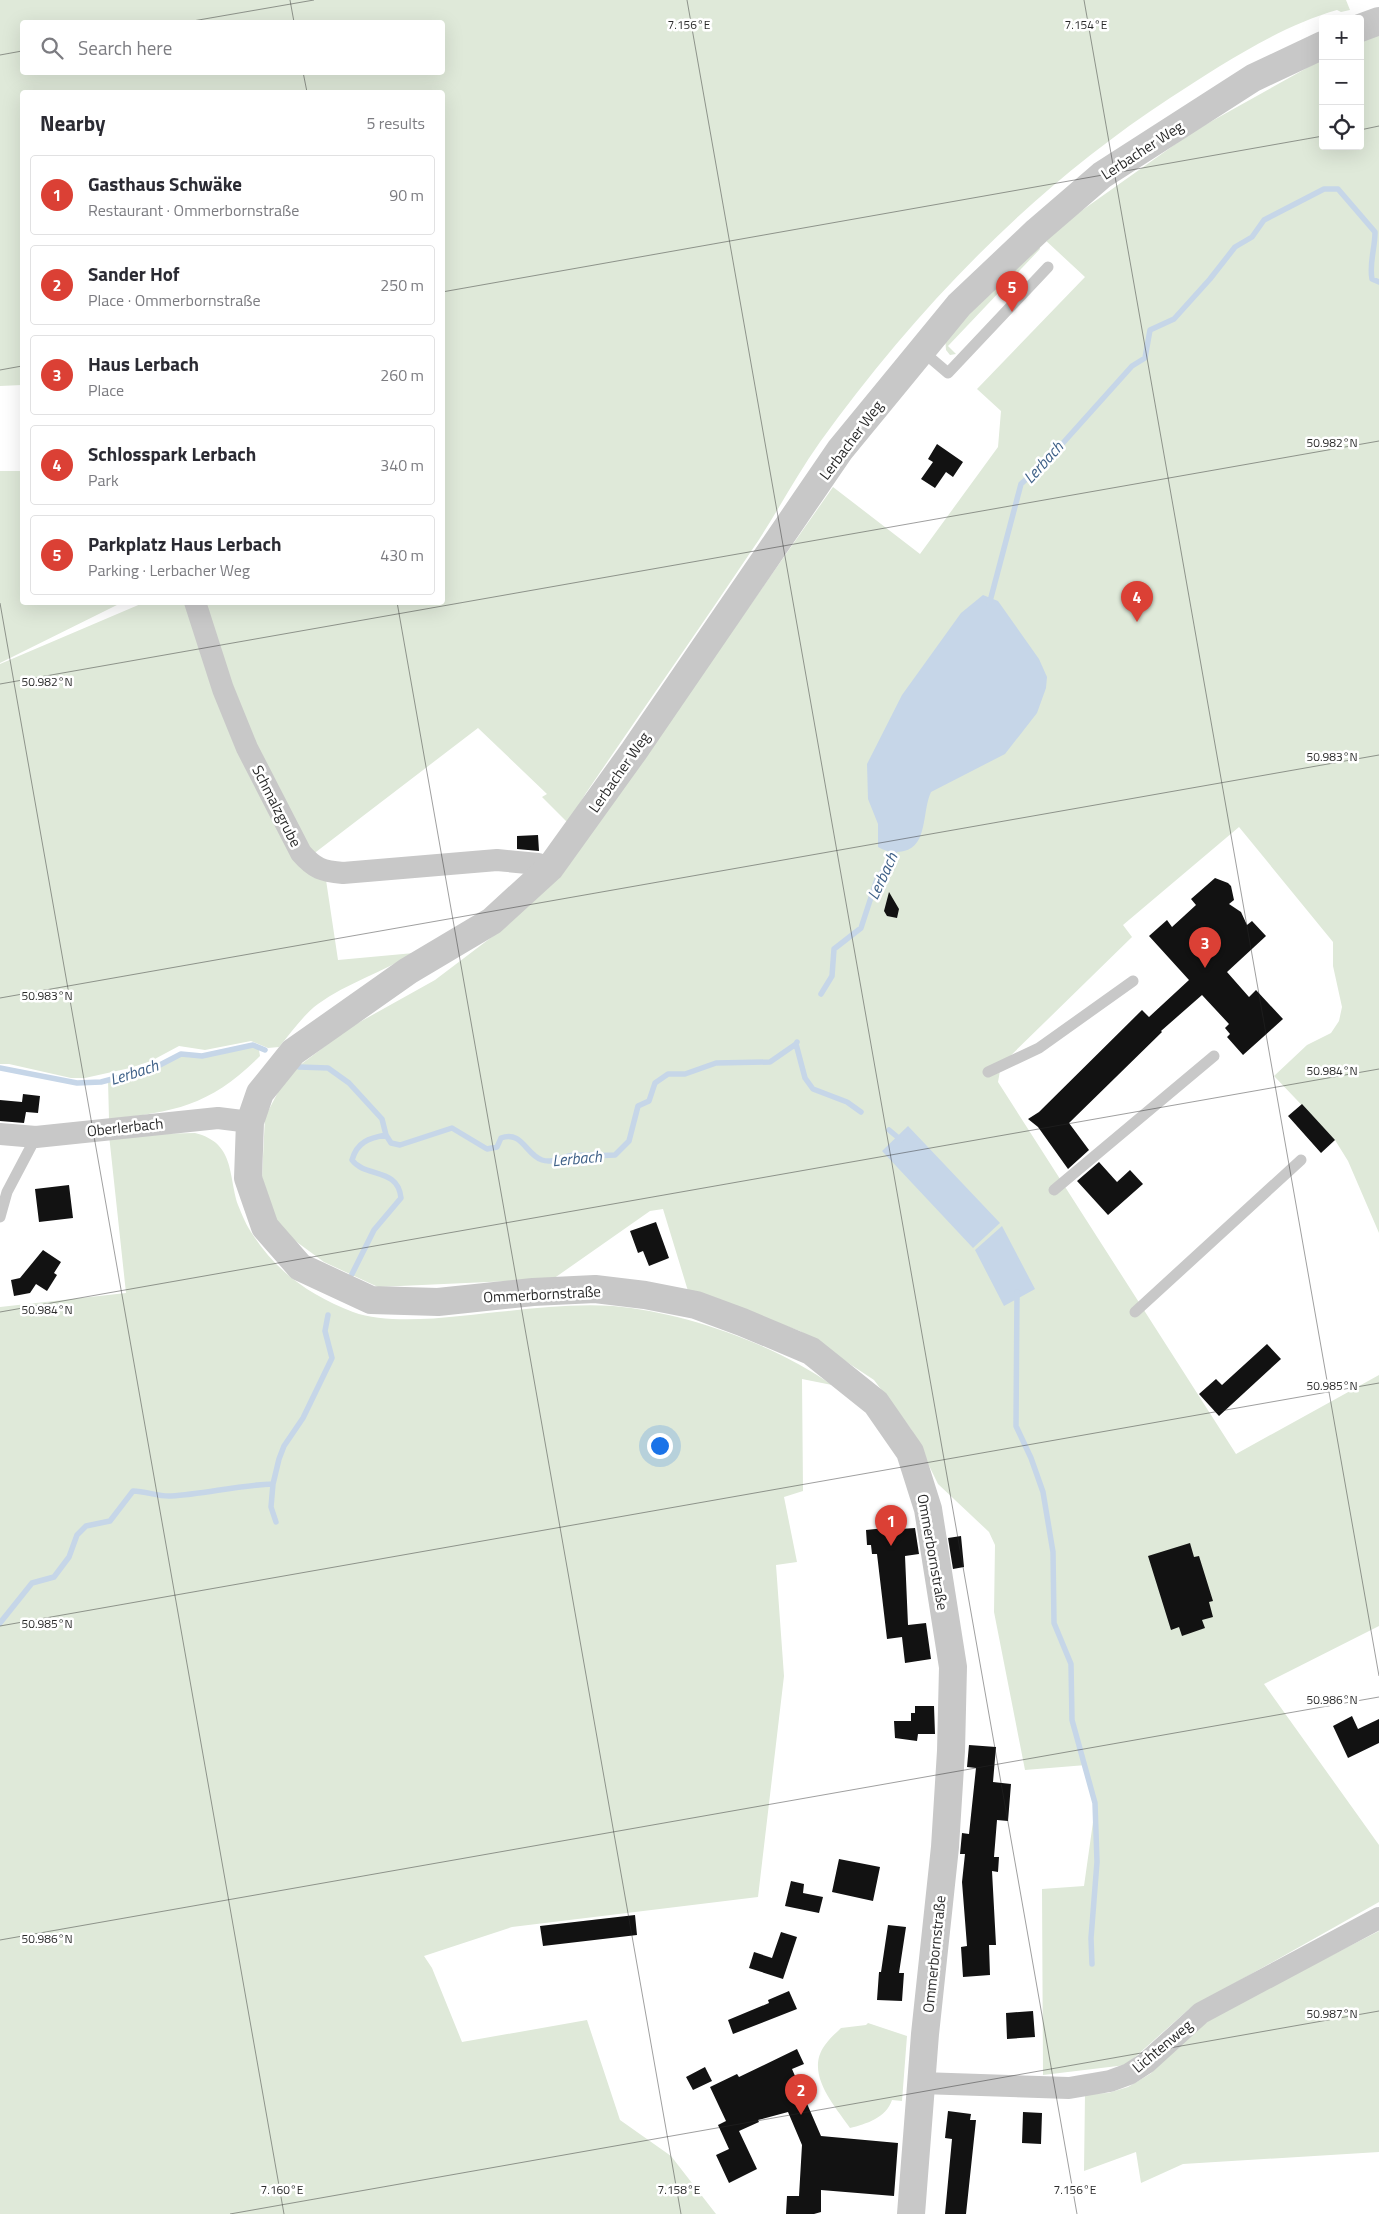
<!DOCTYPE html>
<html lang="en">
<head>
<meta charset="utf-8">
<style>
	:root { --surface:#fff; --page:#f2f2f3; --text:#2b2b33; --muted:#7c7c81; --line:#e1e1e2; --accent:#db4035 }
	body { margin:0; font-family:"Titillium Web",sans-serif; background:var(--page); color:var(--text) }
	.controls { position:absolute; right:15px; top:15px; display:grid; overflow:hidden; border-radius:5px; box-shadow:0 5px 20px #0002 }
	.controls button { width:45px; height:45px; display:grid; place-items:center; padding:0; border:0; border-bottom:1px solid var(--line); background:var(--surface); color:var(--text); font:25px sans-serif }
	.you { position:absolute; left:659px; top:1445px; width:18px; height:18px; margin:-12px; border:4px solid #fff; border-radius:50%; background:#1a73e8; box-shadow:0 0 0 8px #1a73e833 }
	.badge { display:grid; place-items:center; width:32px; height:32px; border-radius:50%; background:var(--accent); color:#fff; font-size:16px; font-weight:700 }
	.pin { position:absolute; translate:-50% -41px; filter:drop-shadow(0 1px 2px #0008) }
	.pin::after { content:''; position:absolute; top:26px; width:18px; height:15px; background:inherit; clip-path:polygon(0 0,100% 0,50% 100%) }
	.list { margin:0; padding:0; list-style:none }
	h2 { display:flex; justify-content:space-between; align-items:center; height:65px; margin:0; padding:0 20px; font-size:21px }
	h2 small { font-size:16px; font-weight:400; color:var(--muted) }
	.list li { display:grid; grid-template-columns:32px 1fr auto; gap:15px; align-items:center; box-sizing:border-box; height:80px; margin:0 10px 10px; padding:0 10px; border:1px solid var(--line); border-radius:5px }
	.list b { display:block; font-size:19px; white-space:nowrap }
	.list p { margin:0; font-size:16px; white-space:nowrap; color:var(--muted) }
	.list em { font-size:16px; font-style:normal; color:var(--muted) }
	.icon { flex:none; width:28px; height:28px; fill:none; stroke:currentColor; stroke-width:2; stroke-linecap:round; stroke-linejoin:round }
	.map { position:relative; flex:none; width:1379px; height:2214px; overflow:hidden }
	.search { position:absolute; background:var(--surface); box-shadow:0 5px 20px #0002; left:20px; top:20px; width:425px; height:55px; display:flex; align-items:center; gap:12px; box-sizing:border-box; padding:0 18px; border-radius:5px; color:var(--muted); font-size:19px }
	.panel { position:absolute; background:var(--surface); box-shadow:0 5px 20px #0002; left:20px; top:90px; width:425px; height:515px; border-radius:5px }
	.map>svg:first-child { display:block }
</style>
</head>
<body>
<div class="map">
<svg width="1379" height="2214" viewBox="0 0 1379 2214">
	<rect width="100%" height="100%" fill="#fff"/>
	<path fill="#dfe9d9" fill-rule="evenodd" d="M 0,0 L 1346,0 L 1350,10 L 1341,12 L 1337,10 C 1278,27 1221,65 1170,98 C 1031,189 917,308 820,442 C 795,477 776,515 752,550 C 697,632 641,712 586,793 L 568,823 L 542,797 L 547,794 L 478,728 L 312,855 L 249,742 L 201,603 L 442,602 L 442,92 L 22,92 L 22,385 L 0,386 ZM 22,22 L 442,22 L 442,72 L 22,72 Z
		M 1379,33 L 1379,1233 L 1348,1161 L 1335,1140 L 1274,1076 L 1307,1045 L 1331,1033 L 1339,1021 L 1342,1007 L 1333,966 L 1333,942 L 1239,827 L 1123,925 L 1132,937 L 1001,1065 L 998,1082 L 1236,1454 L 1379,1375 L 1379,1626 L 1264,1684 L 1379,1845 L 1379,1902 L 1189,2009 L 1126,2065 L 1043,2075 L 1042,1889 L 1084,1886 L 1095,1808 L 1086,1765 L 1025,1770 L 994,1612 L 995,1545 L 989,1532 L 938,1484 L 911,1429 L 874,1380 L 800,1331 L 688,1291 L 663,1209 L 650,1211 L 553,1279 L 378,1287 L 324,1262 L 279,1229 L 262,1177 L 265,1117 L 287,1075 L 349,1028 L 435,980 L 509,924 L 594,828 L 833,487 L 920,554 L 998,447 L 1001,411 L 977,389 L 1085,277 L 1043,238 L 1194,131 L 1323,59 L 1323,146 L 1360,146 L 1360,39 Z
		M 1038,242 L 1040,249 L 948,346 L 956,354 L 950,355 L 946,350 L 945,337 Z
		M 0,471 L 22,471 L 22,602 L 121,603 L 0,663 Z
		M 143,603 L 189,603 L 216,686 L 326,880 L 338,960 L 414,953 C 383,972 347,983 318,1004 C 303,1015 291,1033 279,1047 L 268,1048 L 251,1041 L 205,1050 L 179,1046 L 151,1061 L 130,1068 L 85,1078 L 71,1078 L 9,1064 L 0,1064 L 0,664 Z
		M 250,1044 L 262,1049 L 259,1050 L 260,1056 C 211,1105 176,1112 109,1119 L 108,1080 L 154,1068 L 179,1054 L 207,1055 Z
		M 195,1133 C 235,1143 228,1174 238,1205 C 242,1215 247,1227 253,1235 C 277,1273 312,1296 353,1312 C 395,1327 464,1315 508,1311 C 543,1307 578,1304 613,1306 C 684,1312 774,1344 832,1385 L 802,1379 L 803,1491 L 784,1497 L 797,1562 L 776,1565 L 784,1676 L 758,1897 L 512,1927 L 424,1956 L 432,1968 L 462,2042 L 587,2020 L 620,2120 L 671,2156 L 716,2214 L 0,2214 L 0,1307 L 126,1293 L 109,1135 Z
		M 1379,1931 L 1379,2152 L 1183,2164 L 1141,2183 L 1136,2152 L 1084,2171 L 1085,2094 L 1108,2093 L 1128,2087 L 1150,2074 L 1187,2038 L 1217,2014 Z
		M 868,2023 L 907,2036 L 902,2101 L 892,2100 C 886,2118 866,2124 850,2128 C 835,2106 804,2073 825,2045 C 829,2039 836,2033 841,2028 L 866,2025 Z"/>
	<path fill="#c6d6e8" d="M 983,595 L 998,601 L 1039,659 L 1047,677 L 1046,688 L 1037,713 L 1005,754 L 931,792 C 922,811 928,846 904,851 C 893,853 887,852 878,847 L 878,824 L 868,799 L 867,764 L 902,695 L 961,613 Z
		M 908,1126 L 1000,1223 L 973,1248 L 882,1151 Z
		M 1002,1226 L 1035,1289 L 1004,1306 L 975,1250 Z"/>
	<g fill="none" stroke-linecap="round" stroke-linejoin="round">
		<path stroke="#c6d6e8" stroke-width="5.5" d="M 989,605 L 1021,484 L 1054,453 L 1132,366 L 1145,358 L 1150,330 L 1174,319 L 1210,279 L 1235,247 L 1252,237 L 1264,220 L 1324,189 L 1338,189 L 1375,232 C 1375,249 1369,263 1372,279 L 1379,282
			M 821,994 L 832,976 L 834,949 L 861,928 L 877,879 L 894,856 L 895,847
			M 796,1044 L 805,1078 L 813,1089 L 847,1102 L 861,1112
			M 299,1067 L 328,1068 L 349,1083 L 382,1119 L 386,1135 L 391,1143 L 400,1145 L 452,1128 L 487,1149 L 497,1147 L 501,1138 C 522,1130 526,1155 542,1160 C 554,1164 564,1155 576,1155 C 589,1155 602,1156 615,1155 L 629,1141 L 638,1106 L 649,1101 L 655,1083 L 668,1074 L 685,1074 L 716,1063 L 770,1062 L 796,1044 L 797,1042
			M 0,1068 L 77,1083 L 101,1082 L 154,1068 L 181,1054 L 202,1056 L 253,1045 L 265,1050
			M 889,1130 L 901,1140
			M 352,1274 L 374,1230 L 401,1198 C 398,1167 365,1178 352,1160 C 357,1142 369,1138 386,1135
			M 1017,1292 L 1016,1426 L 1031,1458 L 1043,1492 L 1053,1552 L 1054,1623 L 1071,1664 L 1072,1720 L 1095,1803 L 1097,1862 L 1091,1938 L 1092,1964
			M 273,1484 L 271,1507 L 276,1522
			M 0,1623 L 32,1583 L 54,1577 L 69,1557 L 77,1535 L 86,1526 L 110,1521 L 133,1491 C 146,1491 159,1497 171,1496 C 205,1494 238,1485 273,1484 L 279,1459 L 284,1446 L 303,1418 L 332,1358 L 325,1331 L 328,1315"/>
	</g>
	<path fill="#121212" d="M 937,444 L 963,462 L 953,477 L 946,472 L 935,488 L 921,479 L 933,462 L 928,459 Z
		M 538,835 L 539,851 L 517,849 L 517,836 Z
		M 1215,878 L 1228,883 L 1231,886 L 1234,900 L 1229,904 L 1241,912 L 1247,925 L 1252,921 L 1266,936 L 1227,972 L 1249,997 L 1256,990 L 1283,1019 L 1243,1055 L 1227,1037 L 1230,1034 L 1225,1028 L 1229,1024 L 1202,995 L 1161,1031 L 1162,1032 L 1069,1123 L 1089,1150 L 1068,1169 L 1038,1127 L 1028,1119 L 1039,1112 L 1142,1010 L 1149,1017 L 1189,980 L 1149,936 L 1167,920 L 1172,927 L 1196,905 L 1191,899 Z
		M 889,892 L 899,909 L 897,918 L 887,916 L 884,911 Z
		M 23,1094 L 40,1096 L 38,1113 L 26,1112 L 24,1123 L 0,1121 L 0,1100 L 22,1102 Z
		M 1302,1104 L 1335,1140 L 1321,1153 L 1288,1116 Z
		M 1099,1162 L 1117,1182 L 1130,1170 L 1143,1184 L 1108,1215 L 1077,1181 Z
		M 69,1185 L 73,1218 L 39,1222 L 35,1189 Z
		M 656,1222 L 669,1258 L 649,1266 L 643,1251 L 638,1253 L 630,1231 Z
		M 43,1250 L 61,1262 L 54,1273 L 57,1275 L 47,1291 L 36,1284 L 30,1293 L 14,1296 L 11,1280 L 20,1278 Z
		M 1267,1344 L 1281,1359 L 1219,1416 L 1199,1394 L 1216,1379 L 1222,1385 Z
		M 899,1519 L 900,1529 L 915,1528 L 919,1554 L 905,1556 L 908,1625 L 926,1623 L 931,1659 L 905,1663 L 902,1637 L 887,1639 L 877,1554 L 872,1554 L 871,1545 L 867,1545 L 866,1530 L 885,1528 L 884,1521 Z
		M 961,1536 L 964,1567 L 953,1569 L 948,1538 Z
		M 1190,1543 L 1194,1557 L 1199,1556 L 1213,1601 L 1209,1602 L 1213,1617 L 1202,1620 L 1205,1628 L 1182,1636 L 1179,1627 L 1171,1630 L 1148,1556 Z
		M 915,1706 L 934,1706 L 935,1734 L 918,1734 L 917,1741 L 895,1738 L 894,1721 L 911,1721 L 911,1713 L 915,1713 Z
		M 1352,1716 L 1358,1729 L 1379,1719 L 1379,1743 L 1348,1758 L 1333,1726 Z
		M 969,1745 L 996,1747 L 993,1782 L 1011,1784 L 1008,1821 L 997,1820 L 994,1857 L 999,1857 L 998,1872 L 992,1871 L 996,1945 L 989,1945 L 990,1975 L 963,1977 L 961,1947 L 967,1946 L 962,1882 L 965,1854 L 960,1854 L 962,1833 L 969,1834 L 976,1768 L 967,1767 Z
		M 839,1859 L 880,1867 L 873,1901 L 832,1892 Z
		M 791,1881 L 804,1884 L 803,1893 L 823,1897 L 819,1913 L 785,1906 Z
		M 635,1915 L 637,1935 L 543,1946 L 540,1926 Z
		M 888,1925 L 906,1927 L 899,1973 L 904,1973 L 902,2001 L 877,2000 L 879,1972 L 881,1972 Z
		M 781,1932 L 797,1937 L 783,1979 L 749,1968 L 754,1952 L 772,1958 Z
		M 789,1991 L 797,2009 L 733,2034 L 728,2020 L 769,2003 L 768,2000 Z
		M 1033,2011 L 1035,2037 L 1007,2039 L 1006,2013 Z
		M 797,2049 L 804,2064 L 792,2069 L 821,2136 L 898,2143 L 894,2196 L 821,2190 L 821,2212 L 814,2214 L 786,2214 L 787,2196 L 799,2196 L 802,2145 L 788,2112 L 758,2120 L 759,2122 L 739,2131 L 757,2169 L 729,2183 L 716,2155 L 729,2149 L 718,2125 L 726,2121 L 710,2087 L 737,2074 L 739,2077 Z
		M 705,2067 L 712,2081 L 693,2090 L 686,2077 Z
		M 948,2111 L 971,2114 L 970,2120 L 976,2120 L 966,2214 L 945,2214 L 952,2139 L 945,2138 Z
		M 1023,2112 L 1042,2113 L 1041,2144 L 1022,2143 Z"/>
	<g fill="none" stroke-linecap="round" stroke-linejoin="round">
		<path stroke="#c8c8c8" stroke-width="11" d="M 921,350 L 948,373 L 1048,267
			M 988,1072 L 1039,1048 L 1133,981
			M 1054,1190 L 1214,1056
			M 0,1217 L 7,1192 L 36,1137
			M 1135,1312 L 1301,1160"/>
		<path stroke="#c8c8c8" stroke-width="22" d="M 195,602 L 223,689 L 247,748 L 301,853 C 315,869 322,871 343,873 L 497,860 L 538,864 L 550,868
			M 0,1134 L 36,1137 L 218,1118 L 250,1122
			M 921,2083 L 1069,2088 L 1110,2081 L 1129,2074 L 1146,2063 L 1201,2013 L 1379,1918"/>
		<path stroke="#c8c8c8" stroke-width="28" d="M 1360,28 L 1379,21
			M 911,2214 L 925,2034 L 945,1847 L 951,1751 L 953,1667 L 928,1509 L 910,1452 L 876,1403 L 811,1351 L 742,1322 L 696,1305 L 645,1295 L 595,1289 L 533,1292 L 438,1302 L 371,1300 L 300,1267 L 265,1227 L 248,1178 L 250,1122 L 260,1093 L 293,1052 L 408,971 L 492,921 L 550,868 L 634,751 L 840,450 L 959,305 L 1037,231 L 1102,175 L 1253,78 L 1323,45"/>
	</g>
	<path fill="none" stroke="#2b2b2b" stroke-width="1" stroke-opacity="0.45" d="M 290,0 L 294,22M 687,0 L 1077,2214M 1084,0 L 1379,1676M 187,22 L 314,0M 0,55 L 22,51M 303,72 L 307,92M 1360,130 L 1379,126M 442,292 L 1323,136M 0,370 L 22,366M 397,602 L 681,2214M 0,603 L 284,2214M 0,684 L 1379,441M 0,998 L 1379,755M 0,1312 L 1379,1069M 0,1626 L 1379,1383M 0,1940 L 1379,1697M 230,2214 L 1379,2011"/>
	<g text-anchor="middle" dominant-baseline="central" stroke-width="5" stroke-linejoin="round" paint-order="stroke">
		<g font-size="15" fill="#2b2b2b" stroke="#fff">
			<text transform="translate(1142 150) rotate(-33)">Lerbacher Weg</text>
			<text transform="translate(851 440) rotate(-53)">Lerbacher Weg</text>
			<text transform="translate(619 772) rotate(-55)">Lerbacher Weg</text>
			<text transform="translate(277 806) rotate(63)">Schmalzgrube</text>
			<text transform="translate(125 1127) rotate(-6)">Oberlerbach</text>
			<text transform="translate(542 1294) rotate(-3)">Ommerbornstraße</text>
			<text transform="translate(933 1552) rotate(80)">Ommerbornstraße</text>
			<text transform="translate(934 1954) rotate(-84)">Ommerbornstraße</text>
			<text transform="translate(1162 2046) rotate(-40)">Lichtenweg</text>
		</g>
		<g font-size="16" font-style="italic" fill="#3f6188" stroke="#fff">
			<text transform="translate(1043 462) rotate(-48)">Lerbach</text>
			<text transform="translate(882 876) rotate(-65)">Lerbach</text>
			<text transform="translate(134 1072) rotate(-18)">Lerbach</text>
			<text transform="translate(577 1158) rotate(-5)">Lerbach</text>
		</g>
	</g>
	<g font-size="12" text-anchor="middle" fill="#2b2b2b" stroke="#fff" stroke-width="5" stroke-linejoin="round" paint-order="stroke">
		<text x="689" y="29">7.156°E</text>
		<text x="1086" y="29">7.154°E</text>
		<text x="1332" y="447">50.982°N</text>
		<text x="47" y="686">50.982°N</text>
		<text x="1332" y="761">50.983°N</text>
		<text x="47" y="1000">50.983°N</text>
		<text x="1332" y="1075">50.984°N</text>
		<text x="47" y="1314">50.984°N</text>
		<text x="1332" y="1390">50.985°N</text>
		<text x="47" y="1628">50.985°N</text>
		<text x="1332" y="1704">50.986°N</text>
		<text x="47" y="1943">50.986°N</text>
		<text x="1332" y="2018">50.987°N</text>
		<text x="282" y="2194">7.160°E</text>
		<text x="679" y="2194">7.158°E</text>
		<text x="1075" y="2194">7.156°E</text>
	</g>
</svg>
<div class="controls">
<button>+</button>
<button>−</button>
<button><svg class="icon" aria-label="locate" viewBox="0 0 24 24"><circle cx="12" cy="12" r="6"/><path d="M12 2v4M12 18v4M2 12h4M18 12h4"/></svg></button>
</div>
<div class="you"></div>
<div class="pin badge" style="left:891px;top:1546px">1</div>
<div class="pin badge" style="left:801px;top:2115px">2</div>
<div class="pin badge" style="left:1205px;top:968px">3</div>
<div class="pin badge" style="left:1137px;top:622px">4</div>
<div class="pin badge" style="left:1012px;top:312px">5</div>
<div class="search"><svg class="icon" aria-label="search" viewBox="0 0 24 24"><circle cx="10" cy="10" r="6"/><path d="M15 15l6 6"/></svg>Search here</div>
<section class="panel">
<h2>Nearby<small>5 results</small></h2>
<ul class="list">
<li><span class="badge">1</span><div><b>Gasthaus Schwäke</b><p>Restaurant · Ommerbornstraße</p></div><em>90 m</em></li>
<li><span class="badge">2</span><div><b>Sander Hof</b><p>Place · Ommerbornstraße</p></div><em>250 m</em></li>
<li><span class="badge">3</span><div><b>Haus Lerbach</b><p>Place</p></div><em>260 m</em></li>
<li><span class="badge">4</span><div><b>Schlosspark Lerbach</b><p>Park</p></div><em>340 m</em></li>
<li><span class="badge">5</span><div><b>Parkplatz Haus Lerbach</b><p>Parking · Lerbacher Weg</p></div><em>430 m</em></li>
</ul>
</section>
</div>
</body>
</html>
